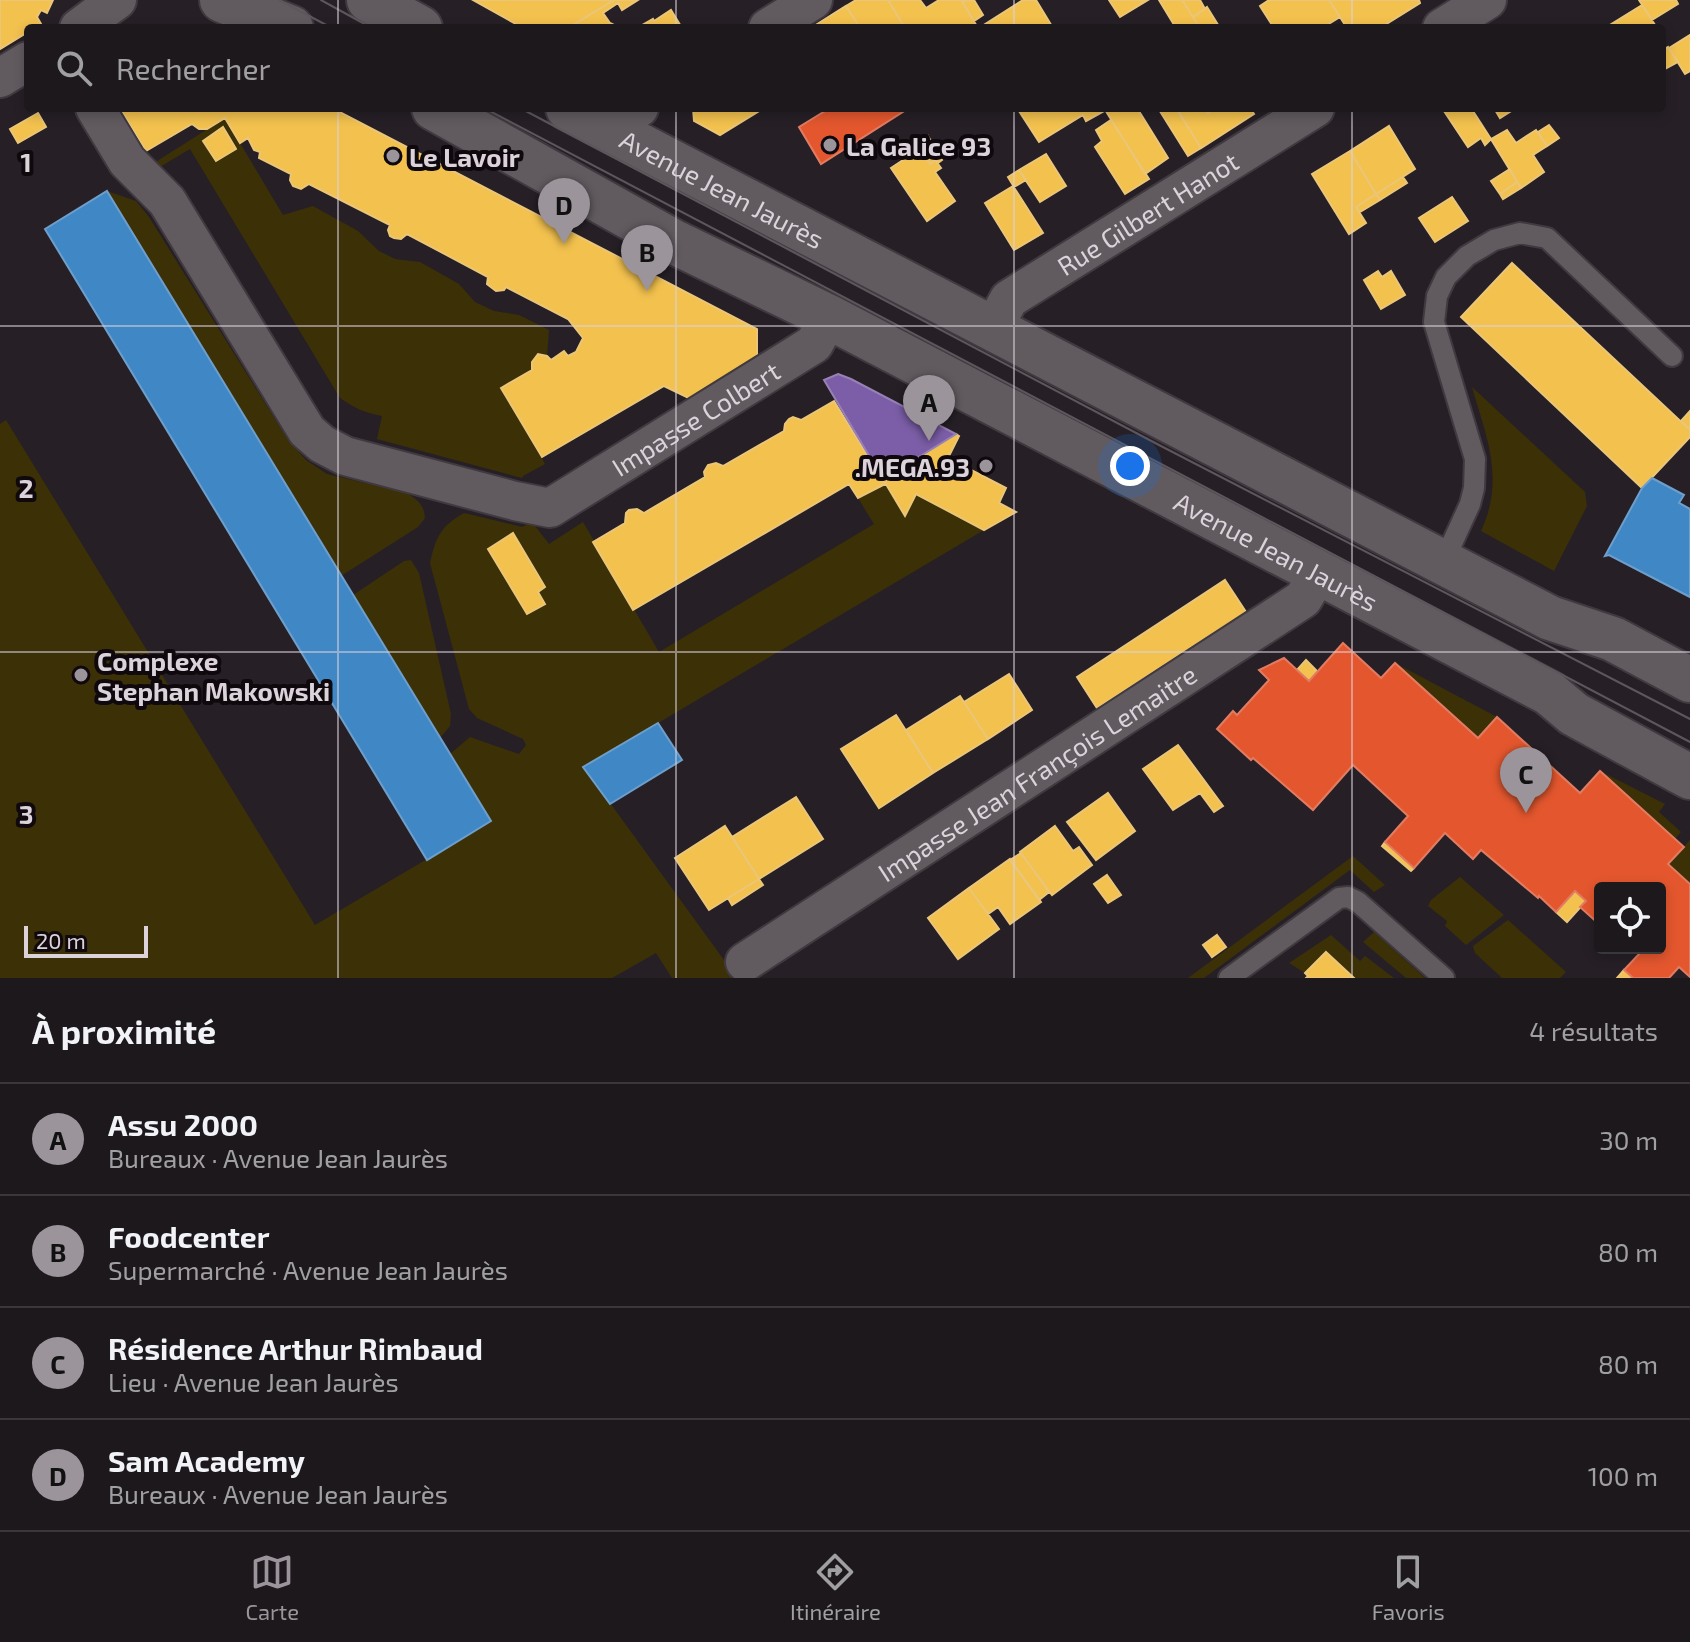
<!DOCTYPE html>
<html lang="fr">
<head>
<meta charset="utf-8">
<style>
	:root { --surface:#1c181c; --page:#252125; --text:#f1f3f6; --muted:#a0a0a3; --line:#3a373b; --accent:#9c949b }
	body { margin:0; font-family:"Exo 2",sans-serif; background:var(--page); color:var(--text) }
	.controls { position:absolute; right:24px; bottom:24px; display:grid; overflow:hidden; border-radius:8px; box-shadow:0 4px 12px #0003 }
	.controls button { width:72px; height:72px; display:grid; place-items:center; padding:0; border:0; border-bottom:2px solid var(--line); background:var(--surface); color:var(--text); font:40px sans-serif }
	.scale { position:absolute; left:24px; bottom:20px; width:124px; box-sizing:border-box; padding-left:8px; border:4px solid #dbd2da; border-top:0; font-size:22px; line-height:28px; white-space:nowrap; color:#dbd2da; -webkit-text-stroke:6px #0f090e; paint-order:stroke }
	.you { position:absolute; left:1130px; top:466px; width:28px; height:28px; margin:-20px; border:6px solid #fff; border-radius:50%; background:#1a73e8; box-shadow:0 0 0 12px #1a73e833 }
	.badge { display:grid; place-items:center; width:52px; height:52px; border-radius:50%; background:var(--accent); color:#111; font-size:26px; font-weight:700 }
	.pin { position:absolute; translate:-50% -66px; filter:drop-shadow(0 2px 4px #0008) }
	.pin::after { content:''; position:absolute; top:42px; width:28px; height:24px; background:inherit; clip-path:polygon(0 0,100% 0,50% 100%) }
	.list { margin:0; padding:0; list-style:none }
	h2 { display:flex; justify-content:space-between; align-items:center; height:104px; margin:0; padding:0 32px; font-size:34px }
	h2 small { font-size:26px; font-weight:400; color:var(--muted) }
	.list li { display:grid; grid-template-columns:52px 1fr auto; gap:24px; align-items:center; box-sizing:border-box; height:112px; padding:0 32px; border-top:2px solid var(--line) }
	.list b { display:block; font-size:30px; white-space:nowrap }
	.list p { margin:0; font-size:26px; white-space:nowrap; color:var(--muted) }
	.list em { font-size:26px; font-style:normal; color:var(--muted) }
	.icon { flex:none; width:44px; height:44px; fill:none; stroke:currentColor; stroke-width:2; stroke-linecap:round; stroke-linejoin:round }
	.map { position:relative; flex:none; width:1690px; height:978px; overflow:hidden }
	.search { position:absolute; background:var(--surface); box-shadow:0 4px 12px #0003; left:24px; right:24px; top:24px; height:88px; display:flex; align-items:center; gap:20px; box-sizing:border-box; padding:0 28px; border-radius:8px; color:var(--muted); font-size:30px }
	.sheet { height:552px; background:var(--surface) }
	nav { display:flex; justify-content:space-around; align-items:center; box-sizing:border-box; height:112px; border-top:2px solid var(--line); background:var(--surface); font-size:22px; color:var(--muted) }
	nav a { display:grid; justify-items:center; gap:4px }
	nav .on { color:var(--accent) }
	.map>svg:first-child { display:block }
</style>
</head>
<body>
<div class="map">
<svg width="1690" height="978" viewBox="0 0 1690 978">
	<rect width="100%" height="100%" fill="#262026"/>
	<path fill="#3c3007" d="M 225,118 L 283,215 L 313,206 L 358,231 L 379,251 L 395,259 L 420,262 L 459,284 L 475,302 L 494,311 L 519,315 L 549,330 L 547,356 L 538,354 L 532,362 L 532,370 L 502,389 L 545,464 L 523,476 L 522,478 L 377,439 L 382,416 C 365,413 354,408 340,398 L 190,149 L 158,168 L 154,163 Z
		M 107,191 L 136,201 L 149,217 L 288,440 L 306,460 L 327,474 L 407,493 C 418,500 424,505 425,518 L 418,527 L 341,576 Z
		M 1472,387 L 1585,492 L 1587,506 L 1554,571 L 1481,531 C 1505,479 1487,439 1472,387 Z
		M 6,420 L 315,925 L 490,822 L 450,754 L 470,737 L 519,754 L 526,745 L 523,739 L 477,718 L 469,709 L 430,563 C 436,537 440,527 464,513 L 522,527 L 532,522 L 549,544 L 583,522 L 659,652 L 874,524 L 858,498 L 885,484 L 905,515 L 916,494 L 984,530 L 584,767 L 737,978 L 672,978 L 656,953 L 612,978 L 0,978 L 0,424 Z
		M 411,560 L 419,573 L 451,714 L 450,726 L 440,738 L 353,595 L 404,561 Z
		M 1395,663 L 1497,717 L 1478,738 Z
		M 1600,771 L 1665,804 L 1659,812 L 1681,832 L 1675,839 Z
		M 1690,840 L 1690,884 L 1668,864 Z
		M 1353,856 L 1385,885 L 1374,892 L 1350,870 L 1204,978 L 1188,978 Z
		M 1460,877 L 1504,915 L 1466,945 L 1445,926 L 1447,921 L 1428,906 L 1431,900 Z
		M 1508,920 L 1566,972 L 1560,978 L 1502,978 L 1475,953 L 1473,946 Z
		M 1374,932 L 1425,978 L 1406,978 L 1363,942 Z
		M 1331,935 L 1360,961 L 1365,956 L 1394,978 L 1354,978 L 1326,952 L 1305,973 L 1289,963 Z"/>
	<path fill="#f2c14e" stroke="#ebc678" stroke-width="2" d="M 0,0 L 53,0 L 47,13 L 41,10 L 37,17 L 41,24 L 34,28 L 28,28 L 28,32 L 0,49 Z
		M 473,0 L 614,0 L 568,28 L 523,28 Z
		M 614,0 L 638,0 L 622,10 L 618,3 L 603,13 L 610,23 L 620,28 L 568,28 Z
		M 856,0 L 888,0 L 905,28 L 860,28 L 846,6 Z
		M 888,0 L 920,0 L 926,8 L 939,0 L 961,0 L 978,28 L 905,28 Z
		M 974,0 L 983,15 L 974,21 L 962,1 Z
		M 1023,0 L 1036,0 L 1053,28 L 979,28 Z
		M 1109,0 L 1148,0 L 1120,17 Z
		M 1159,0 L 1182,0 L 1200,28 L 1176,28 Z
		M 1182,0 L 1200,0 L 1205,9 L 1193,17 Z
		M 1269,0 L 1329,0 L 1340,17 L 1322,28 L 1274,28 L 1260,6 Z
		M 1329,0 L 1419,0 L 1420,3 L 1380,28 L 1347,28 Z
		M 1639,0 L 1676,0 L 1678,4 L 1652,20 Z
		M 1642,5 L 1657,28 L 1605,28 Z
		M 846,6 L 860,28 L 811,28 Z
		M 1207,7 L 1220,28 L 1200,28 L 1193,17 Z
		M 671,10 L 682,28 L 637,28 L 653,19 L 654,21 Z
		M 1690,35 L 1690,71 L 1685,74 L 1669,48 Z
		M 1668,47 L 1678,62 L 1665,69 L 1662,64 L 1662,51 Z
		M 120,108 L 332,108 L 757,329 L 757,361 L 691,399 L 664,386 L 542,457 L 501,388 L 532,370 L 532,362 L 538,354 L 547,356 L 551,360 L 564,351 L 568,356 L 576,352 L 583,338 L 568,319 L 506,287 L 504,290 L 496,291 L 487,284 L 488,277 L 407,234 L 401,239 L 394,238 L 390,236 L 388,230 L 390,225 L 309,184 L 301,189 L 293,186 L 290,180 L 291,174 L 259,158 L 260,152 L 254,150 L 248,138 L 240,143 L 225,118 L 207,129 L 199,129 L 192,124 L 146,151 Z
		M 693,108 L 764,108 L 720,135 L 694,121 Z
		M 1017,108 L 1104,108 L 1106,110 L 1086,121 L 1083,115 L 1039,142 Z
		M 1104,108 L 1137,108 L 1168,158 L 1145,174 Z
		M 1158,108 L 1176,108 L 1201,148 L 1188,156 Z
		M 1179,108 L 1204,108 L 1208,113 L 1215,108 L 1250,108 L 1254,114 L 1201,148 L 1177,109 Z
		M 1442,108 L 1471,108 L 1491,139 L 1485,145 L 1481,138 L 1468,147 Z
		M 1494,108 L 1516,108 L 1500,118 Z
		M 38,113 L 46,127 L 18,143 L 10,129 Z
		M 1111,120 L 1149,179 L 1125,194 L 1095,147 L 1102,141 L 1096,130 Z
		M 1549,125 L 1559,138 L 1547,146 L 1538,132 Z
		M 1389,126 L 1415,169 L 1376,194 L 1350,151 Z
		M 223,127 L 236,149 L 216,161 L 203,141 Z
		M 1507,130 L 1516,143 L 1536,130 L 1547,146 L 1533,155 L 1544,172 L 1521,188 L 1491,139 Z
		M 928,136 L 942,160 L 938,163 L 935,160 L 930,164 L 920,149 L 907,158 L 902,152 Z
		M 920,149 L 930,164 L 935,160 L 941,168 L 935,172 L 955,201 L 927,221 L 891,168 Z
		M 1350,151 L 1376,194 L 1356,207 L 1366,223 L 1349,234 L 1312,174 Z
		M 1046,154 L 1066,186 L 1040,202 L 1019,170 Z
		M 1510,169 L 1517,182 L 1500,194 L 1491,181 Z
		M 1019,170 L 1026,180 L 1014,187 L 1008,177 Z
		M 1403,177 L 1407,183 L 1380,200 L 1376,194 Z
		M 1517,182 L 1521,188 L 1503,199 L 1500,194 Z
		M 1013,186 L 1043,233 L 1014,250 L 985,203 Z
		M 1376,194 L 1380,200 L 1360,212 L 1356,207 Z
		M 1452,197 L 1468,221 L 1435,242 L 1419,218 Z
		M 1512,263 L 1690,430 L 1690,437 L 1642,488 L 1461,317 Z
		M 1378,271 L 1382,277 L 1391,271 L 1405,295 L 1381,309 L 1364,280 Z
		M 834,401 L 885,484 L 858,498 L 849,484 L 633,610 L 593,542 L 625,523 L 626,513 L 629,510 L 637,509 L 644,513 L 705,477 L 704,472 L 708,465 L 716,463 L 723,466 L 784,431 L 785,424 L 789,419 L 793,417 L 801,420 Z
		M 1690,411 L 1690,430 L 1681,421 Z
		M 956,434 L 959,436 L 948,458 L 1006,488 L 999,503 L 1016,512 L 984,530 L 916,494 L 905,516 L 883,479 Z
		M 513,533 L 545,587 L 538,592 L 545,604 L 527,614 L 488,549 Z
		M 1225,580 L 1246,612 L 1097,708 L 1077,677 Z
		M 1306,660 L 1317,671 L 1309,681 L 1297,670 Z
		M 1009,674 L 1032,710 L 988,739 L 964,702 Z
		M 960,696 L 988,739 L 933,773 L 906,730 Z
		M 896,715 L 933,773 L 879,808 L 841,749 Z
		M 1178,745 L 1223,806 L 1214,812 L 1200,793 L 1173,810 L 1143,769 Z
		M 1108,793 L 1135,831 L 1096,860 L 1067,822 Z
		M 796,797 L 823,839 L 759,879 L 732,837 Z
		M 725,826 L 759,879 L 709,910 L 675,858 Z
		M 1055,826 L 1073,851 L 1079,847 L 1092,865 L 1052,895 L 1020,852 Z
		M 1385,842 L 1414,868 L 1411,871 L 1382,846 Z
		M 1021,853 L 1049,892 L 1039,900 L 1010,860 Z
		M 1010,859 L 1041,902 L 1010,924 L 998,907 L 988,914 L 969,888 Z
		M 1107,875 L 1121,895 L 1108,903 L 1094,884 Z
		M 759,879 L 763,885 L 732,905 L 728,898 Z
		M 969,888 L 999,929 L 958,959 L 928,918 Z
		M 1575,891 L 1586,901 L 1567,922 L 1556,912 Z
		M 1217,935 L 1226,947 L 1212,957 L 1203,945 Z
		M 1326,952 L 1354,978 L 1306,978 L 1308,976 L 1305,973 Z
		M 1624,970 L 1633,978 L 1617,978 Z"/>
	<path fill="#e4572e" stroke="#e17c62" stroke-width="2" d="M 830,108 L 909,108 L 821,164 L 799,127 Z
		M 1343,643 L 1381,678 L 1395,663 L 1478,738 L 1497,717 L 1580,793 L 1600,771 L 1684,847 L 1668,864 L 1690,884 L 1690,977 L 1679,967 L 1669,978 L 1633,978 L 1624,970 L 1641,952 L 1637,948 L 1660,948 L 1660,888 L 1600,888 L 1600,925 L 1580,907 L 1586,901 L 1575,891 L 1556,912 L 1539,896 L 1538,898 L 1481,850 L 1473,859 L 1445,833 L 1414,868 L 1385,842 L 1408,816 L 1353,765 L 1313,810 L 1253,758 L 1251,760 L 1217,729 L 1233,711 L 1237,715 L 1269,680 L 1259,670 L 1284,658 L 1309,681 Z"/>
	<path fill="#7b5ea7" stroke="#9881b6" stroke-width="2" d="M 838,374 L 851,379 L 956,434 L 883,479 L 824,380 Z"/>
	<path fill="#3f88c5" stroke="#6e9ecb" stroke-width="2" d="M 107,191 L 491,821 L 427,860 L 45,229 Z
		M 1652,478 L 1684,495 L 1679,503 L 1690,509 L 1690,597 L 1609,555 L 1605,556 L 1642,488 Z
		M 658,723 L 682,760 L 610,804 L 583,767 Z"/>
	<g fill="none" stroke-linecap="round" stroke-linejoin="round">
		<g stroke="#403a40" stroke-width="24">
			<path id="lane" d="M 1443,563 L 1470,504 L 1474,488 L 1475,459 L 1434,322 L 1437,296 L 1446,277 L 1467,256 L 1494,240 L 1520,233 L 1547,238 L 1672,356
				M 1229,978 L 1339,898 L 1348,897 L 1358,902 L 1444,978"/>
		</g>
		<g stroke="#403a40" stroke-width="42">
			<g id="street">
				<path d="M 79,28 L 117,0"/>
				<path d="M 768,28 L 813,0"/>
				<path d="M 1442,28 L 1487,0"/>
				<path d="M 0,78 L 28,61"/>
				<path id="s1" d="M 95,108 L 127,161 L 167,201 L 307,431 L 322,444 L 345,456 L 515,501 L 550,508 L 814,344 L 829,317"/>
				<path d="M 607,128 L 639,108"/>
				<path id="s2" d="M 993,328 L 1009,299 L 1315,108"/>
				<path id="s3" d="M 745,962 L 1303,599 L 1319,572"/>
			</g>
		</g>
		<g stroke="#403a40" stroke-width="48">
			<g id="secondary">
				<path d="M 222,0 L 291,28"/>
				<path d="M 369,0 L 420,28"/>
				<path id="s4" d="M 434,108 L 672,241 L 829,317 L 1549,693 L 1574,714 L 1690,777"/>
				<path id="s5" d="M 568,108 L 1550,618 L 1613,639 L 1690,680"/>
			</g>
		</g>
		<use href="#lane" stroke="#615b60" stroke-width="20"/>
		<use href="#street" stroke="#615b60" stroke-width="38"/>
		<use href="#secondary" stroke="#615b60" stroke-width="44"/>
		<path stroke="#5d575d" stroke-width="2" d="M 279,0 L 332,28
			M 321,0 L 372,28
			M 484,108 L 1690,742
			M 520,108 L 1159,445 L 1690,719"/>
	</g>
	<path fill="none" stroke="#dbd2da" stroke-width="2" stroke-opacity="0.55" d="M 338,0 L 338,28M 676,0 L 676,28M 1014,0 L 1014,28M 1352,0 L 1352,28M 338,108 L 338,978M 676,108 L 676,978M 1014,108 L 1014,978M 1352,108 L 1352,978M 0,326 L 1690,326M 0,652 L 1690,652"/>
	<g fill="#9c949b" stroke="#0f090e" stroke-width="3">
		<circle cx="830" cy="145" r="8"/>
		<circle cx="393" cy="156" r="8"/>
		<circle cx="986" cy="466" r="8"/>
		<circle cx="81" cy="675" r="8"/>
	</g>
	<g text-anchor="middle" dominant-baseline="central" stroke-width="8" stroke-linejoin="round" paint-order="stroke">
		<g font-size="26" font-weight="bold" fill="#dbd2da" stroke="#0f090e" text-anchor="start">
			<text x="846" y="145">La Galice 93</text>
			<text x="409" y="156">Le Lavoir</text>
			<text x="970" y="466" text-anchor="end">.MEGA.93</text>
			<text x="97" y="660">Complexe<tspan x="97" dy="30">Stephan Makowski</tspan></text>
		</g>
		<g font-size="26" fill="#dbd2da" stroke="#0f090e">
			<text stroke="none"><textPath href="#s5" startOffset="174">Avenue Jean Jaurès</textPath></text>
			<text stroke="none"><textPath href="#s2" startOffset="196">Rue Gilbert Hanot</textPath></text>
			<text stroke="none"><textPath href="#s1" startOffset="816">Impasse Colbert</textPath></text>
			<text stroke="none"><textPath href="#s4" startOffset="952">Avenue Jean Jaurès</textPath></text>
			<text stroke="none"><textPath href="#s3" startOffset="348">Impasse Jean François Lemaitre</textPath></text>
		</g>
	</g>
	<g font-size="26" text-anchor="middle" font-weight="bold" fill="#dbd2da" stroke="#0f090e" stroke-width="8" stroke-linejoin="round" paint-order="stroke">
		<text x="26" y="172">1</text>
		<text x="26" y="498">2</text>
		<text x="26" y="824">3</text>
	</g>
</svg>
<div class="controls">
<button><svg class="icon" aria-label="locate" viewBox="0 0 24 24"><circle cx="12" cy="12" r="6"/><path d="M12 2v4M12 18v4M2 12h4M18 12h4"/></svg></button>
</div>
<div class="scale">20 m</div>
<div class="you"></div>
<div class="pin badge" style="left:929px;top:441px">A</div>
<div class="pin badge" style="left:647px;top:291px">B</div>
<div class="pin badge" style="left:1526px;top:813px">C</div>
<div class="pin badge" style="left:564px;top:244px">D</div>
<div class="search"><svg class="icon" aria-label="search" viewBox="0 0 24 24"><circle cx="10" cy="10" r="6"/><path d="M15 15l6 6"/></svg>Rechercher</div>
</div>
<section class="sheet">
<h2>À proximité<small>4 résultats</small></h2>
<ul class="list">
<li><span class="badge">A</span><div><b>Assu 2000</b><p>Bureaux · Avenue Jean Jaurès</p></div><em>30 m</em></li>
<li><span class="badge">B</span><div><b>Foodcenter</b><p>Supermarché · Avenue Jean Jaurès</p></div><em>80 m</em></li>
<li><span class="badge">C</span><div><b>Résidence Arthur Rimbaud</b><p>Lieu · Avenue Jean Jaurès</p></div><em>80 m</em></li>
<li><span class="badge">D</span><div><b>Sam Academy</b><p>Bureaux · Avenue Jean Jaurès</p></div><em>100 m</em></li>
</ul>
</section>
<nav>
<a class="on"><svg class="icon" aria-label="map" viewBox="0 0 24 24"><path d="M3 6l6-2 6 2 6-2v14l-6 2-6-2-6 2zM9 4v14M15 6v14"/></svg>Carte</a>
<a><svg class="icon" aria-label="directions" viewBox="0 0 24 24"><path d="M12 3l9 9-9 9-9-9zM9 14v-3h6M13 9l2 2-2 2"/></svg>Itinéraire</a>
<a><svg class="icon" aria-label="saved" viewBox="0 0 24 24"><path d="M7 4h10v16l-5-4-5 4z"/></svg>Favoris</a>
</nav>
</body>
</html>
